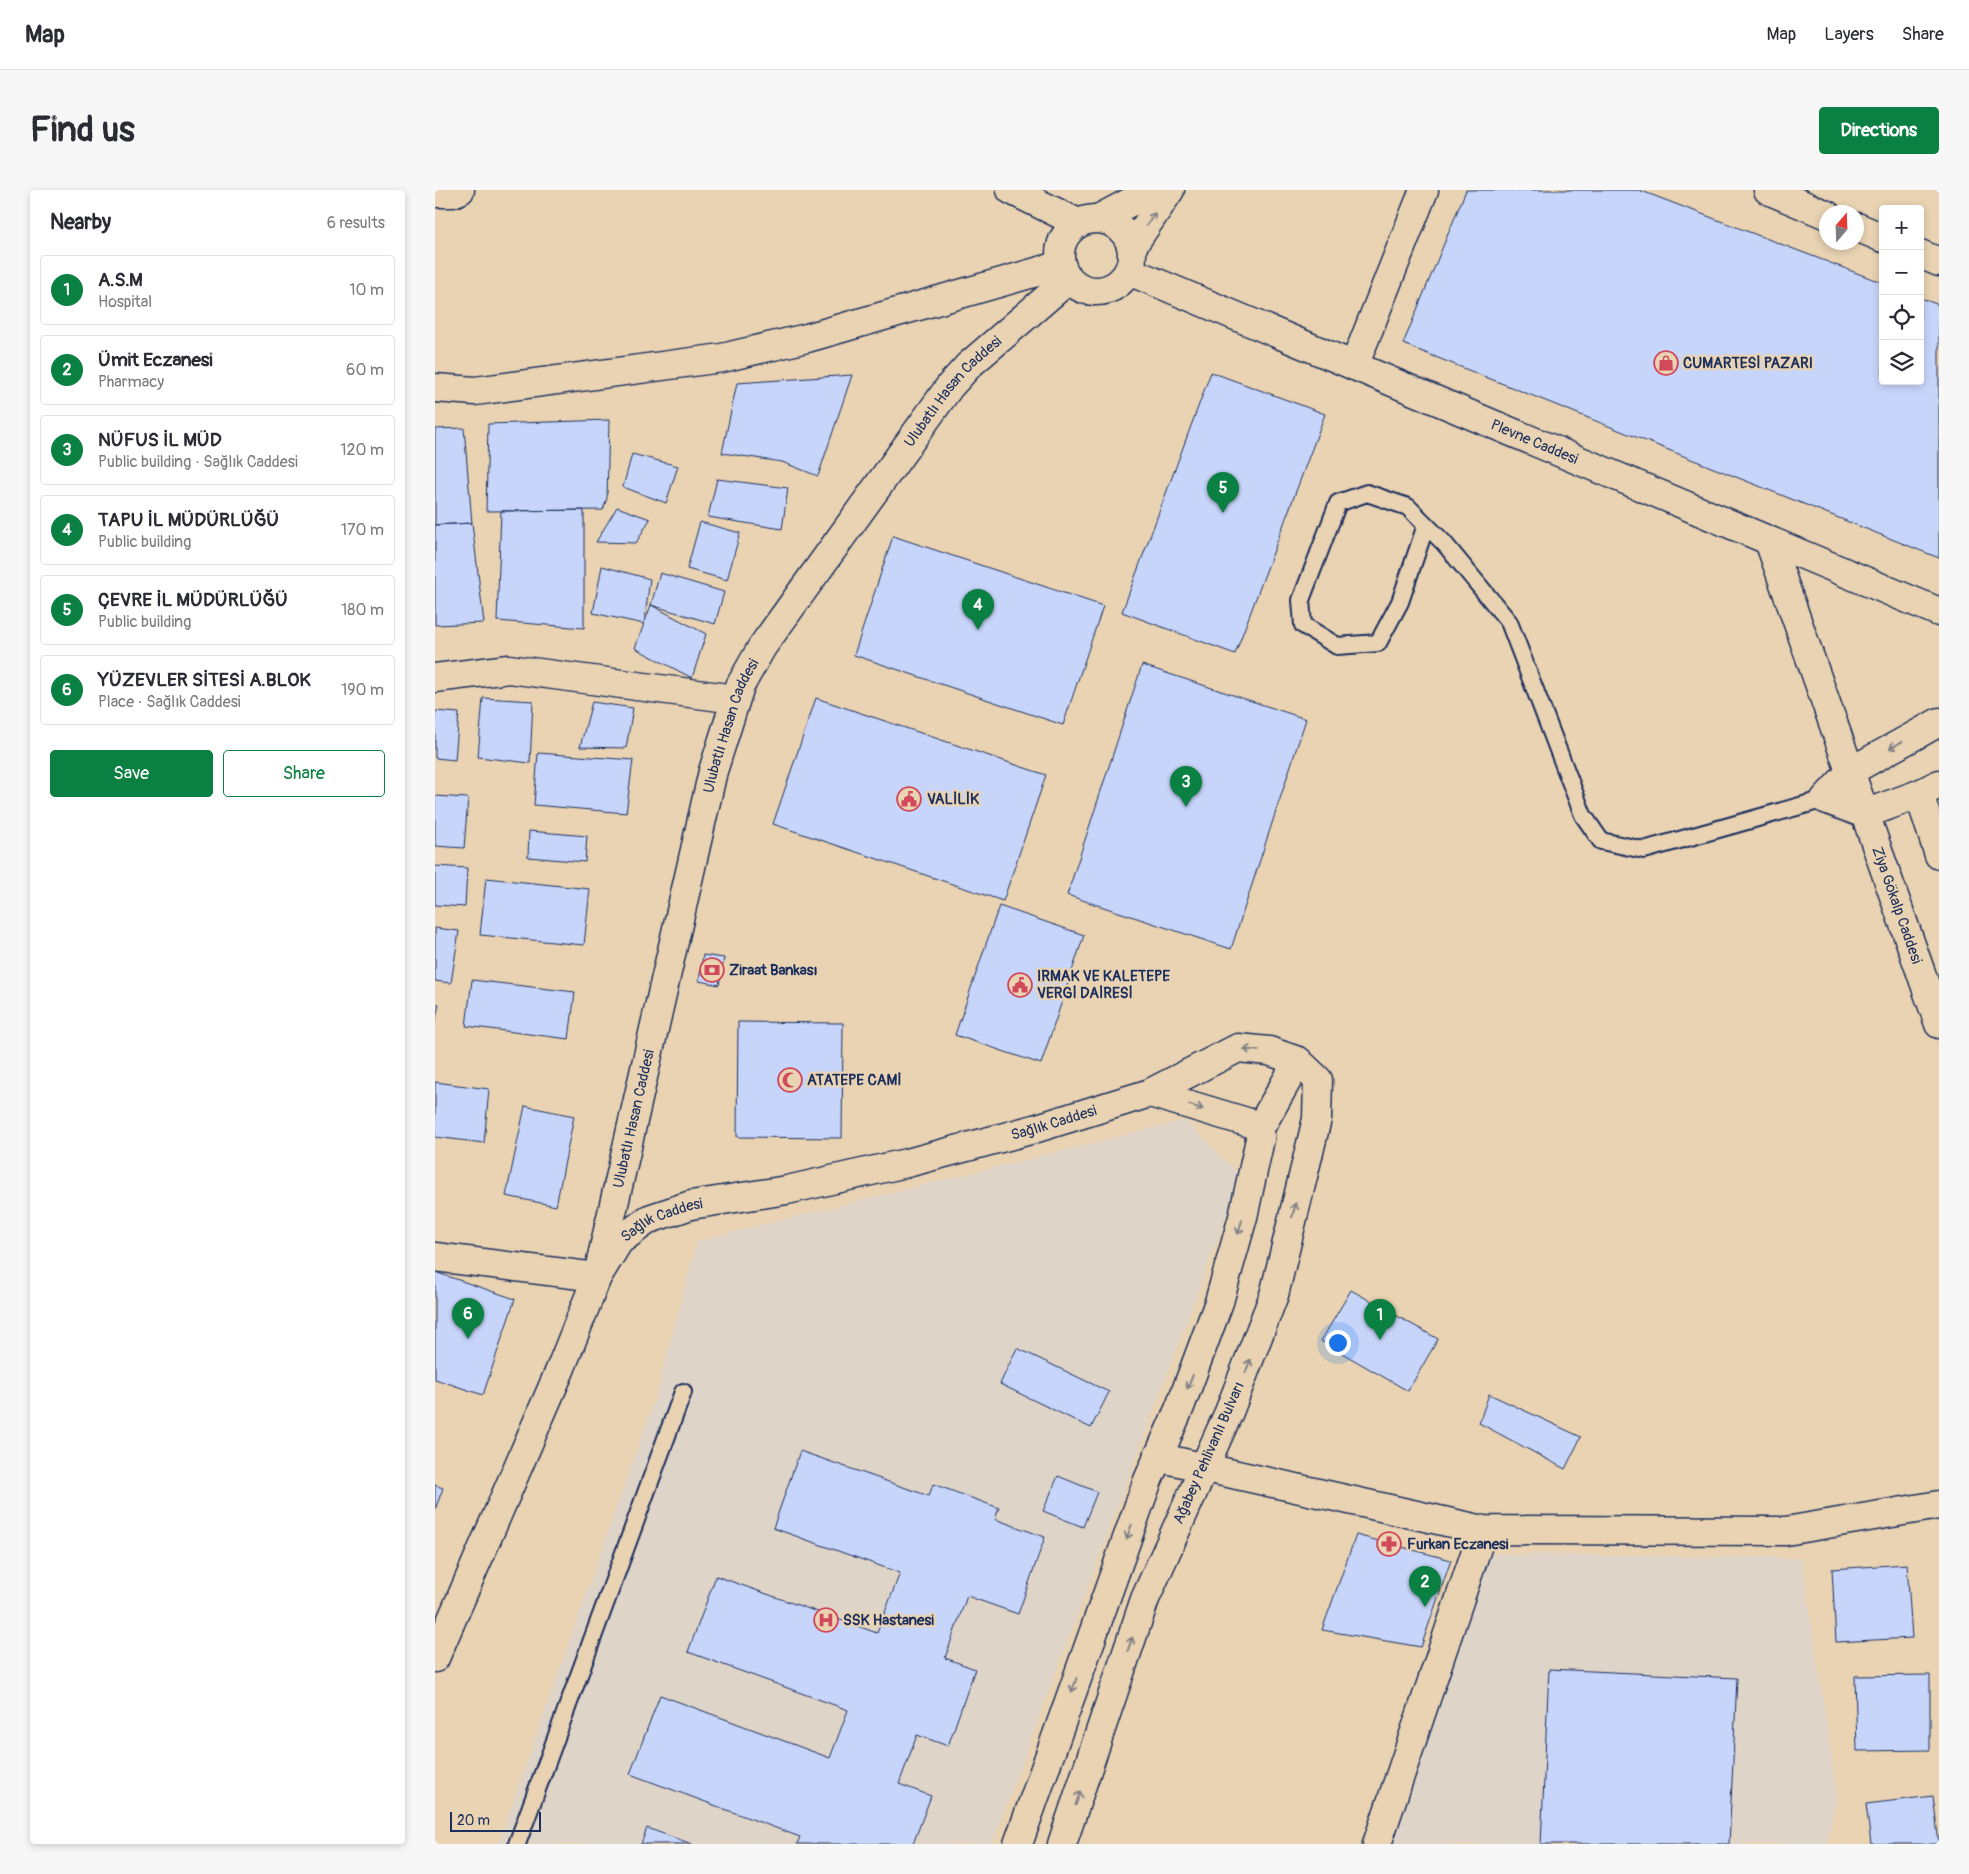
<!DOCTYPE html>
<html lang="en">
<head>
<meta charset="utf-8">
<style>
	:root { --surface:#fff; --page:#f7f7f7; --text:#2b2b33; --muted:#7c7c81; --line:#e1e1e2; --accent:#0b8043 }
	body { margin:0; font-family:Pangolin,sans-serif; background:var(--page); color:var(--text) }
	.controls { position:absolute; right:15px; top:15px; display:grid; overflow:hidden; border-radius:5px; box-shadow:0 2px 8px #0003 }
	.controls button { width:45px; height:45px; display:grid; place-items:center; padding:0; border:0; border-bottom:1px solid var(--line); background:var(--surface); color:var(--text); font:25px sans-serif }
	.compass { position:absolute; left:1384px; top:15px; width:45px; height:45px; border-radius:50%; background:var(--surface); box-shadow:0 2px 8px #0003; rotate:19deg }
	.scale { position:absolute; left:15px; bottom:12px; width:91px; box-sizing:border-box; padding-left:5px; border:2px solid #1b2f5e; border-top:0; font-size:14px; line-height:18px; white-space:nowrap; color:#1b2f5e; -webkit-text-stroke:4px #e9d3b2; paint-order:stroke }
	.you { position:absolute; left:902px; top:1152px; width:18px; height:18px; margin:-12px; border:4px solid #fff; border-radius:50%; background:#1a73e8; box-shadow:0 0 0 8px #1a73e833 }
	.badge { display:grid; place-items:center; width:32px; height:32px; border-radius:50%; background:var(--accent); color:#fff; font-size:16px; font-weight:700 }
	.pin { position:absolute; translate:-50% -41px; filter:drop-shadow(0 1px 2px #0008) }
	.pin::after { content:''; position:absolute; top:26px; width:18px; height:15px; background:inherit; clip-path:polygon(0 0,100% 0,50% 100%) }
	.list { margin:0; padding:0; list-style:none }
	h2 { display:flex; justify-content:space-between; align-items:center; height:65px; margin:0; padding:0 20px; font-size:21px }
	h2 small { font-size:16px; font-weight:400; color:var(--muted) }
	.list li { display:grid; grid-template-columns:32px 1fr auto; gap:15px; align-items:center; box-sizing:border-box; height:70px; margin:0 10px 10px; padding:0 10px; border:1px solid var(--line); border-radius:5px }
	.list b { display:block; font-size:19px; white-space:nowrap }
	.list p { margin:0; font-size:16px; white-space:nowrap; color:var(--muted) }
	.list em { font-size:16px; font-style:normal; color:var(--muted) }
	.actions { display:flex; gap:10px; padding:15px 20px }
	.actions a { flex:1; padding:11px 0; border:1px solid var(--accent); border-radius:5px; text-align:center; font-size:18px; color:var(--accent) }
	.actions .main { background:var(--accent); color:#fff }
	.icon { flex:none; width:28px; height:28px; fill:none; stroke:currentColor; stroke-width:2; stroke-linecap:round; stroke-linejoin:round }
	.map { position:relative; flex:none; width:1504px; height:1654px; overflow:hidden; border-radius:5px }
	header { display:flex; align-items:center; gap:30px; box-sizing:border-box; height:70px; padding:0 25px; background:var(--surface); border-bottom:1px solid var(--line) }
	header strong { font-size:24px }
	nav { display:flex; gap:28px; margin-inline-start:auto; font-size:18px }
	.intro { display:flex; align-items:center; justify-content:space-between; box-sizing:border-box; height:120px; padding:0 30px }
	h1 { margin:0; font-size:35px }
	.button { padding:12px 22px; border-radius:5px; background:var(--accent); color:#fff; font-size:18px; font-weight:700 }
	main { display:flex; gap:30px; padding:0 30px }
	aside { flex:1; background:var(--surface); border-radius:5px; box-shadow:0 2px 8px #0003 }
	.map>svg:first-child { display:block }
</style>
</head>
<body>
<header>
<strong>Map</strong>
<nav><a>Map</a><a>Layers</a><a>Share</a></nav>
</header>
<div class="intro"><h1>Find us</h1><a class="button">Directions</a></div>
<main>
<aside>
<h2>Nearby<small>6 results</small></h2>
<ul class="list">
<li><span class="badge">1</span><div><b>A.S.M</b><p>Hospital</p></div><em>10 m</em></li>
<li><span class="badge">2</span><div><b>Ümit Eczanesi</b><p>Pharmacy</p></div><em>60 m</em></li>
<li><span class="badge">3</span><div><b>NÜFUS İL MÜD</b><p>Public building · Sağlık Caddesi</p></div><em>120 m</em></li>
<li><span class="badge">4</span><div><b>TAPU İL MÜDÜRLÜĞÜ</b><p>Public building</p></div><em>170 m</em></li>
<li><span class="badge">5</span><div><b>ÇEVRE İL MÜDÜRLÜĞÜ</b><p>Public building</p></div><em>180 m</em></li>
<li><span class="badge">6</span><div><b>YÜZEVLER SİTESİ A.BLOK</b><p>Place · Sağlık Caddesi</p></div><em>190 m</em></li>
</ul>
<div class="actions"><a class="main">Save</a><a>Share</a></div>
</aside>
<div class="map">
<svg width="1504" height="1654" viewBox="0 0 1504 1654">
	<rect width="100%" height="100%" fill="#e9d3b2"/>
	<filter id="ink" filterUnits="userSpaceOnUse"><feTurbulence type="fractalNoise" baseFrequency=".02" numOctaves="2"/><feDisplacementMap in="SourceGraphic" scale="10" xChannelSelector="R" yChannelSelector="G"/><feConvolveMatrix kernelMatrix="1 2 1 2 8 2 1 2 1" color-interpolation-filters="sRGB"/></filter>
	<g filter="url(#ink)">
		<path fill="#dfd4c8" d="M 750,930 L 806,986 L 557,1654 L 63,1654 L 221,1205 L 262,1051 Z
			M 1055,1364 L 1367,1368 L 1402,1604 L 1392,1654 L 950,1654 Z"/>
		<path fill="#c7d5fb" stroke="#1b2f5e" d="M 1031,0 L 1204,0 L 1448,93 L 1448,191 L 1485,191 L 1485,108 L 1504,115 L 1504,368 L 968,154 Z
			M 776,182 L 890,224 L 800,464 L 687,422 Z
			M 417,185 L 383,286 L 347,272 L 287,263 L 302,193 Z
			M 174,230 L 172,308 L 168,320 L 51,321 L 53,234 Z
			M 29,238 L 37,333 L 0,335 L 0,239 Z
			M 197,264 L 243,276 L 231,313 L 188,297 Z
			M 282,289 L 353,298 L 347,339 L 273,327 Z
			M 182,317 L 215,329 L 201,353 L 161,352 Z
			M 149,320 L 149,438 L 62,431 L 66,321 Z
			M 265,332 L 305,343 L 292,390 L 252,379 Z
			M 37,333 L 49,433 L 0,435 L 0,335 Z
			M 458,346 L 668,416 L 628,535 L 419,465 Z
			M 167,376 L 215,389 L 209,434 L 158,423 Z
			M 225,383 L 289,402 L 280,434 L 216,415 Z
			M 216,415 L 271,444 L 257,488 L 200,458 Z
			M 707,475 L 871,529 L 796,759 L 632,705 Z
			M 48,508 L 98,511 L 95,573 L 43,567 Z
			M 381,508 L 611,585 L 568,711 L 338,634 Z
			M 157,512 L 198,518 L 191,558 L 145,557 Z
			M 0,521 L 24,523 L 20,570 L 0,568 Z
			M 103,563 L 198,570 L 191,623 L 99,615 Z
			M 0,606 L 33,608 L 29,658 L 0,656 Z
			M 94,641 L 152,646 L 150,672 L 93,667 Z
			M 0,676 L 32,678 L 30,717 L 0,715 Z
			M 51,688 L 155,699 L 149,755 L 45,745 Z
			M 564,716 L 649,745 L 606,874 L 520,845 Z
			M 0,738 L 24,741 L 16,793 L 0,791 Z
			M 268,765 L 289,768 L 284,795 L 264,791 Z
			M 37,790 L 140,802 L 134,849 L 31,836 Z
			M 0,813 L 4,814 L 0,833 Z
			M 303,832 L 408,833 L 407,948 L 302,947 Z
			M 0,892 L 54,899 L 49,953 L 0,947 Z
			M 90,916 L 139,926 L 121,1016 L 71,1006 Z
			M 0,1082 L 80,1109 L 48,1205 L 0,1189 Z
			M 916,1100 L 1003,1149 L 973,1201 L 886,1151 Z
			M 582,1158 L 674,1202 L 656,1238 L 565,1194 Z
			M 1054,1204 L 1146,1247 L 1130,1279 L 1044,1233 Z
			M 365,1261 L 494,1306 L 498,1294 L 564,1318 L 560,1329 L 610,1347 L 583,1424 L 532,1406 L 510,1468 L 540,1479 L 513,1556 L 482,1545 L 464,1594 L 496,1606 L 478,1654 L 362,1654 L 365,1647 L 195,1584 L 225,1505 L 395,1568 L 413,1520 L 253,1462 L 281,1386 L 442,1443 L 465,1383 L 338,1338 Z
			M 623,1286 L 662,1302 L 648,1337 L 608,1321 Z
			M 0,1295 L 8,1298 L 0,1320 Z
			M 921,1345 L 1016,1370 L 986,1457 L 887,1440 Z
			M 1472,1374 L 1477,1448 L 1401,1452 L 1397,1379 Z
			M 1114,1479 L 1302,1488 L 1294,1654 L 1106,1654 Z
			M 1495,1485 L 1495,1560 L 1422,1561 L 1420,1486 Z
			M 1498,1606 L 1504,1654 L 1436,1654 L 1431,1614 Z
			M 212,1638 L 257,1654 L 206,1654 Z"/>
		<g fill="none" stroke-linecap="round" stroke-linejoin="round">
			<g stroke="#1b2f5e" stroke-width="20">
				<path id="lane" d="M 991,335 L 965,412 L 943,453 L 902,456 L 868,435 L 866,410 L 903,313 L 932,303 L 973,317 L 1009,353 L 1074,432 L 1148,625 L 1166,651 L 1209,660 L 1390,609
					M 82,1654 L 248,1202"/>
			</g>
			<g stroke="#1b2f5e" stroke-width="31">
				<path id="street" d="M 1333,0 L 1392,25
					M 0,3 L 18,3 L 25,0
					M 1422,37 L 1448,48
					M 1485,64 L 1504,72
					M 919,176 L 989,0
					M 0,198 L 40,201 L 287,168 L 372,148 L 626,75
					M 0,488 L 74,479 L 300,509
					M 0,1067 L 162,1087
					M 722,1267 L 1048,1340 L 1351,1341 L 1504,1315
					M 942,1654 L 1048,1340"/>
			</g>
			<g stroke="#1b2f5e" stroke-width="31">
				<g id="secondary">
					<path d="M 576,0 L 643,33"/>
					<path d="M 665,28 L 718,0"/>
					<circle cx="661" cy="65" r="36"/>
					<path d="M 697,57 L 735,0"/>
					<path id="s1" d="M 694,81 L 1504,422"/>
					<path id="s2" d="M 1334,351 L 1504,834"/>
					<path d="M 1504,532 L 1416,581 L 1390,609 L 1430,624 L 1484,604 L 1504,594"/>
					<path d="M 1484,604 L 1504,665"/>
					<path d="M 715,903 L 815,933 L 825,938"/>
					<path id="s3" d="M 166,1071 L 278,581 L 305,496 L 327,457 L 515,196 L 534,175 L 634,89"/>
					<path id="s4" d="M 0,1468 L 125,1180 L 162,1087 L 184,1051 L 214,1029 L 256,1015 L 352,1000 L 476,972 L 599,939 L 715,903 L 803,858 L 834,861 L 863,871 L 883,890 L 882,929 L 839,1105 L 794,1222 L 710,1409 L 627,1654"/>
					<path d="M 583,1654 L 713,1290 L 745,1217 L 784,1112 L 808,1027 L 825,949 L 825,938 L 863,871"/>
				</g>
			</g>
			<use href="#lane" stroke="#e9d3b2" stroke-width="16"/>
			<use href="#street" stroke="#e9d3b2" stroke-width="28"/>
			<use href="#secondary" stroke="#e9d3b2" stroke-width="28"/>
		</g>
		<defs><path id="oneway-shaft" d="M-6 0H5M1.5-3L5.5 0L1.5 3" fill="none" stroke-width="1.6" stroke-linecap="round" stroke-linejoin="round" transform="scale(1.25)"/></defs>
		<g stroke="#828188">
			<use href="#oneway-shaft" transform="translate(716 29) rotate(-57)"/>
			<use href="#oneway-shaft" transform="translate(1461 555) rotate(151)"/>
			<use href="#oneway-shaft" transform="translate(816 860) rotate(-174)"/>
			<use href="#oneway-shaft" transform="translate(761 917) rotate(17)"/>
			<use href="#oneway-shaft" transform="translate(859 1020) rotate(-76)"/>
			<use href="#oneway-shaft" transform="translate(805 1037) rotate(106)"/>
			<use href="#oneway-shaft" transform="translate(813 1176) rotate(-70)"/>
			<use href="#oneway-shaft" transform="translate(755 1192) rotate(112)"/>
			<use href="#oneway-shaft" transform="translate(694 1342) rotate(110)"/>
			<use href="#oneway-shaft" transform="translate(695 1454) rotate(-71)"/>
			<use href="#oneway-shaft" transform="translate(639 1495) rotate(110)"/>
			<use href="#oneway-shaft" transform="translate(643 1608) rotate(-71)"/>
		</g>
	</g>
	<defs>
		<g id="shop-ring" transform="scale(1.25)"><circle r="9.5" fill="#e9d3b2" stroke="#d1495b" stroke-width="1.5"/><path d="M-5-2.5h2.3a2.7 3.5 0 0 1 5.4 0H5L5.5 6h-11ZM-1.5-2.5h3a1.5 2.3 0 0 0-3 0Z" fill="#d1495b"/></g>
		<g id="civic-ring" transform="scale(1.25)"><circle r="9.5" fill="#e9d3b2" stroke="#d1495b" stroke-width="1.5"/><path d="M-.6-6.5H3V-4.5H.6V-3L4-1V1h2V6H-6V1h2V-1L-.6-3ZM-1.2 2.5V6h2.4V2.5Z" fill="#d1495b"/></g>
		<g id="bank-ring" transform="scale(1.25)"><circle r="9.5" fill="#e9d3b2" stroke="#d1495b" stroke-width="1.5"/><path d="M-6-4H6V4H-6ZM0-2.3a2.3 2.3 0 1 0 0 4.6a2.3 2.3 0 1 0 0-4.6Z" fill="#d1495b"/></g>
		<g id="mosque-ring" transform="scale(1.25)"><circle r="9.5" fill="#e9d3b2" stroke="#d1495b" stroke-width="1.5"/><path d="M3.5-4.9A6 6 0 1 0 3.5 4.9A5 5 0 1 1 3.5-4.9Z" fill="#d1495b"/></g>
		<g id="pharmacy-ring" transform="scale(1.25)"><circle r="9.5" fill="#e9d3b2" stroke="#d1495b" stroke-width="1.5"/><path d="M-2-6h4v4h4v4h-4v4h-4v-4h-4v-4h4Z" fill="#d1495b"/></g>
		<g id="hospital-ring" transform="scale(1.25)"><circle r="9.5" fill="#e9d3b2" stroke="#d1495b" stroke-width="1.5"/><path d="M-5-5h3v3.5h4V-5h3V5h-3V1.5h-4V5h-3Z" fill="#d1495b"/></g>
	</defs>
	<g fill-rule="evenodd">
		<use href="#shop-ring" x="1231" y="173"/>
		<use href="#civic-ring" x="474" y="609"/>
		<use href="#bank-ring" x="277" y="780"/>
		<use href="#civic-ring" x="585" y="795"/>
		<use href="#mosque-ring" x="355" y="890"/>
		<use href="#pharmacy-ring" x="954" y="1354"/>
		<use href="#hospital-ring" x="391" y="1430"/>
	</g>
	<g text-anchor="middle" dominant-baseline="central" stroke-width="4.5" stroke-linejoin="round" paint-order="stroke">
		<g font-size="15" font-weight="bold" fill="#1b2f5e" stroke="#e9d3b2" text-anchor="start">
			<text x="1248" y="173">CUMARTESİ PAZARI</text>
			<text x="492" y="609">VALİLİK</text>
			<text x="294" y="780">Ziraat Bankası</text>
			<text x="602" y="786">IRMAK VE KALETEPE<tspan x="602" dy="17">VERGİ DAİRESİ</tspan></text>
			<text x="372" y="890">ATATEPE CAMİ</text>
			<text x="972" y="1354">Furkan Eczanesi</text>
			<text x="408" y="1430">SSK Hastanesi</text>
		</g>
		<g font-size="15" fill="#1b2f5e" stroke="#e9d3b2">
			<text stroke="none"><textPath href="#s3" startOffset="956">Ulubatlı Hasan Caddesi</textPath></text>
			<text stroke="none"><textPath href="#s1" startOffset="440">Plevne Caddesi</textPath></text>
			<text stroke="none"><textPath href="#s3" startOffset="551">Ulubatlı Hasan Caddesi</textPath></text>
			<text stroke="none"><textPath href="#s2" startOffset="386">Ziya Gökalp Caddesi</textPath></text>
			<text stroke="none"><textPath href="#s3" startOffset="146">Ulubatlı Hasan Caddesi</textPath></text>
			<text stroke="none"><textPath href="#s4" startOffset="910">Sağlık Caddesi</textPath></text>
			<text stroke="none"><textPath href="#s4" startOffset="505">Sağlık Caddesi</textPath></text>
			<text transform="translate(774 1263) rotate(-66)">Ağabey Pehlivanlı Bulvarı</text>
		</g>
	</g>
</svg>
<div class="controls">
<button>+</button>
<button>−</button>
<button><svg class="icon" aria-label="locate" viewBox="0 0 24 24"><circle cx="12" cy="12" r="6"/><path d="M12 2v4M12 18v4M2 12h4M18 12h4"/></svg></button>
<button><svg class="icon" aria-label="layers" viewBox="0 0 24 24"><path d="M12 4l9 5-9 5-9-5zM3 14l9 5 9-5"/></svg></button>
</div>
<svg class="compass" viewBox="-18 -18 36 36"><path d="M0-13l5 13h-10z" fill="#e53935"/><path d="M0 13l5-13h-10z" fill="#7c7c81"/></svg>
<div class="scale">20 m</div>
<div class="you"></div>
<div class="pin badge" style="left:945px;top:1150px">1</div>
<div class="pin badge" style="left:990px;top:1417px">2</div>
<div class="pin badge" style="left:751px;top:617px">3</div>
<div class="pin badge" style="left:543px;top:440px">4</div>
<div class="pin badge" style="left:788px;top:323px">5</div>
<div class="pin badge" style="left:33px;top:1149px">6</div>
</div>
</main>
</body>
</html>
